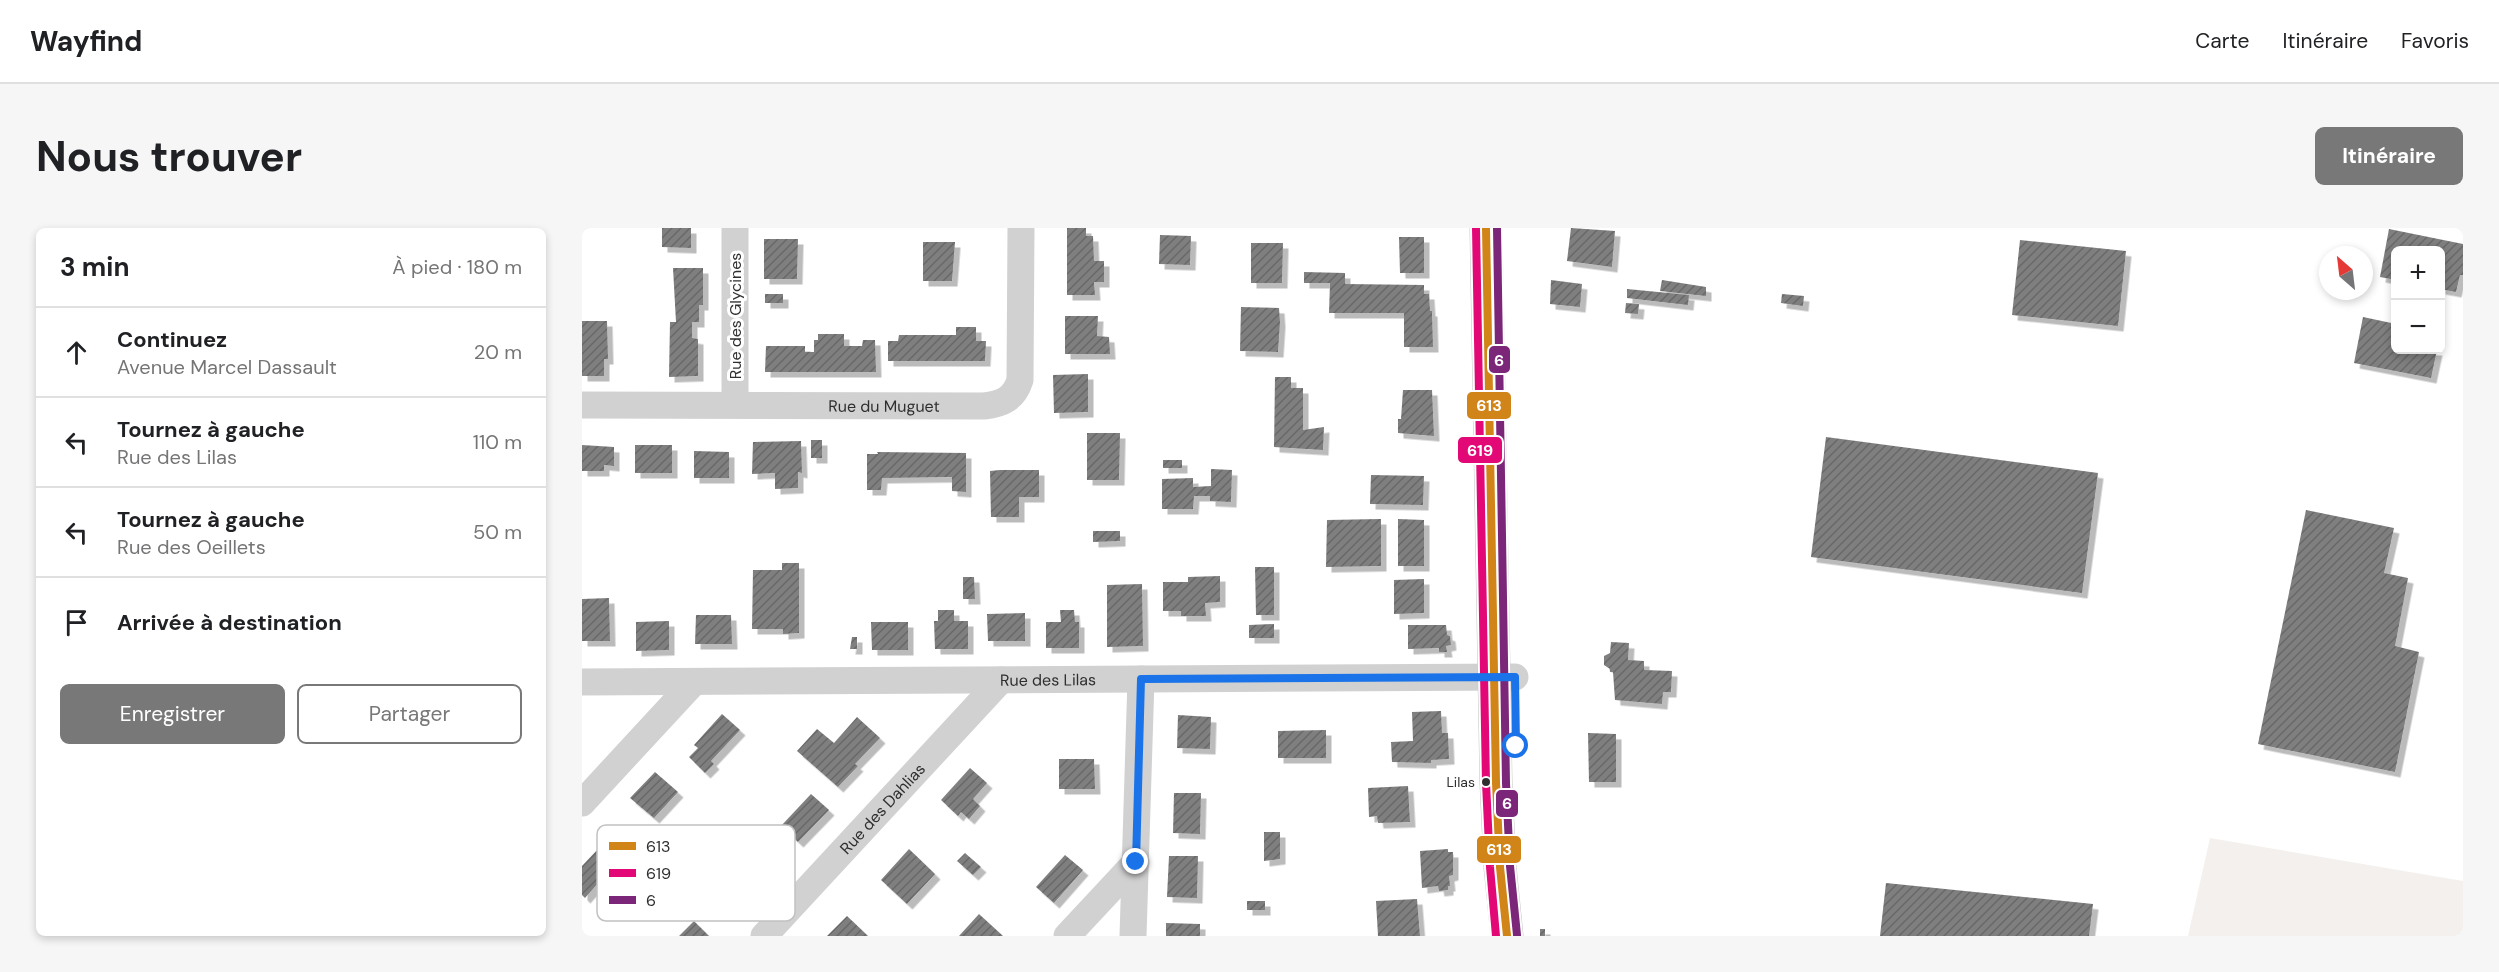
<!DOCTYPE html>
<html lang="fr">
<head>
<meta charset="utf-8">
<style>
	:root { --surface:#fff; --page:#f6f6f6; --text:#202124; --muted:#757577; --line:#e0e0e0; --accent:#787878 }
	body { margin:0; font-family:"DM Sans",sans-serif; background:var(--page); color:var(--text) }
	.controls { position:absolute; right:18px; top:18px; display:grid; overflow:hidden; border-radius:9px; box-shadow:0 3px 9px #0003 }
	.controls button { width:54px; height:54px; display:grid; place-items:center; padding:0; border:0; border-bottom:2px solid var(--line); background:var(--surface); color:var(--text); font:30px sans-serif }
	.compass { position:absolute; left:1737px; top:18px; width:54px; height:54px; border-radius:50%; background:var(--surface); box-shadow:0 3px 9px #0003; rotate:332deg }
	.stop { position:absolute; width:18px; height:18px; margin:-14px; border:4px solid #1a73e8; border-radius:50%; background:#fff }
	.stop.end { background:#1a73e8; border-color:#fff; box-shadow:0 2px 6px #0008 }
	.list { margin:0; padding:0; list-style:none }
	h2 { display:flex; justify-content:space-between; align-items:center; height:78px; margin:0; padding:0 24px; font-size:26px }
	h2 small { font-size:20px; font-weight:400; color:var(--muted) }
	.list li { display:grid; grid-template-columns:39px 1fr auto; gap:18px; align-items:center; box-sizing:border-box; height:90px; padding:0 24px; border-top:2px solid var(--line) }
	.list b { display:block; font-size:22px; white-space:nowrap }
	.list p { margin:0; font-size:20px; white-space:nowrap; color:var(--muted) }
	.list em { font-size:20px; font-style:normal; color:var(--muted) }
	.actions { display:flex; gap:12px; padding:18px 24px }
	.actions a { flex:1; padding:14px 0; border:2px solid var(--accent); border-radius:9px; text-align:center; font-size:21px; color:var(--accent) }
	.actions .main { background:var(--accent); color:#fff }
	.icon { flex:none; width:33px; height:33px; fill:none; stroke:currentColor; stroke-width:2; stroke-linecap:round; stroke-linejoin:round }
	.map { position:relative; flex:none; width:1881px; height:708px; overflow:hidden; border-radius:9px }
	header { display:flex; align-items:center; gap:36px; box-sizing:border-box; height:84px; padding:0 30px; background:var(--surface); border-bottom:2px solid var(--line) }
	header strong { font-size:28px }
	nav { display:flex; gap:33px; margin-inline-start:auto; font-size:21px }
	.intro { display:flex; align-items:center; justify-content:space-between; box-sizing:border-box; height:144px; padding:0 36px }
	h1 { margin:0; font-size:42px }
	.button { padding:15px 27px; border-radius:9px; background:var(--accent); color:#fff; font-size:21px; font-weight:700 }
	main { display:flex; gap:36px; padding:0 36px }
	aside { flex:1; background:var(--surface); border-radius:9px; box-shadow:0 3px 9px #0003 }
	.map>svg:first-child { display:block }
</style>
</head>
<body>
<header>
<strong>Wayfind</strong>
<nav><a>Carte</a><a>Itinéraire</a><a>Favoris</a></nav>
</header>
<div class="intro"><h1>Nous trouver</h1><a class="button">Itinéraire</a></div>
<main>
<aside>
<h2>3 min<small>À pied · 180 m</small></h2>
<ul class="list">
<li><svg class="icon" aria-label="ahead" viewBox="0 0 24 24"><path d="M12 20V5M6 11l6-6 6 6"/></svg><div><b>Continuez</b><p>Avenue Marcel Dassault</p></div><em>20 m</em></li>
<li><svg class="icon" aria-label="left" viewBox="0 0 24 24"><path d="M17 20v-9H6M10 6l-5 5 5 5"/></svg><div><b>Tournez à gauche</b><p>Rue des Lilas</p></div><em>110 m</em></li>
<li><svg class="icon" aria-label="left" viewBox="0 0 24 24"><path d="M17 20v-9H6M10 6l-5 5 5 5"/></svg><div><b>Tournez à gauche</b><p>Rue des Oeillets</p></div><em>50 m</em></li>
<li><svg class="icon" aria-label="arrive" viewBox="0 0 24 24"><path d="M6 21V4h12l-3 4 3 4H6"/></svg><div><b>Arrivée à destination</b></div></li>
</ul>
<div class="actions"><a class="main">Enregistrer</a><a>Partager</a></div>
</aside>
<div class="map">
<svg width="1881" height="708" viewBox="0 0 1881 708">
	<defs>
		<pattern id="building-hatch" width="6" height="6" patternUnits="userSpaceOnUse" patternTransform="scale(1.5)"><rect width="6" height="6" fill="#7f7f7f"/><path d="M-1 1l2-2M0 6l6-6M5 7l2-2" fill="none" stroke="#686868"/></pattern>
		<filter id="shadow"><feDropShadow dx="5.5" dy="5.5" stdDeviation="0" flood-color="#0004"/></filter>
	</defs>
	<rect width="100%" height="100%" fill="#fff"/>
	<path fill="#f4f0ed" d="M 1628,610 L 1881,653 L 1881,708 L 1606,708 Z"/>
	<path fill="url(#building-hatch)" filter="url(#shadow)" d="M 80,0 L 109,0 L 109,20 L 80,19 Z
		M 485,0 L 504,0 L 504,8 L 511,8 L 512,33 L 522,33 L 522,54 L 512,54 L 513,67 L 485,67 Z
		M 989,0 L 1033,3 L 1030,39 L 985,33 Z
		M 1807,1 L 1881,16 L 1881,47 L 1878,47 L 1874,64 L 1858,61 L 1858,22 L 1814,22 L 1814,52 L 1798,49 Z
		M 578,7 L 609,8 L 608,37 L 577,36 Z
		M 817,9 L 842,9 L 842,45 L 818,45 Z
		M 182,11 L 216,11 L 215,51 L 182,51 Z
		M 1438,12 L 1544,23 L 1536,98 L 1430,87 Z
		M 341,14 L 373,14 L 370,53 L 341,53 Z
		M 669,15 L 701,15 L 700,55 L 669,55 Z
		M 91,40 L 121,40 L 121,77 L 117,77 L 117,94 L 110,94 L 110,110 L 116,111 L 116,148 L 87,149 L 88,94 L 94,94 Z
		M 722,44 L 763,45 L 763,56 L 842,57 L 842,66 L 847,66 L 848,83 L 850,83 L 851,119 L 822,119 L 822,85 L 747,85 L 748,55 L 722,55 Z
		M 969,52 L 1000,56 L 998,79 L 968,76 Z
		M 1080,52 L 1124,59 L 1124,68 L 1078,63 Z
		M 1045,61 L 1107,67 L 1106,77 L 1045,70 Z
		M 183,66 L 201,66 L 201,75 L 183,75 Z
		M 1200,66 L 1222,68 L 1221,78 L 1199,75 Z
		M 1044,75 L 1057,76 L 1056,86 L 1043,85 Z
		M 659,79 L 697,80 L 698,94 L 696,124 L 658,123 Z
		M 483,88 L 516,88 L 515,108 L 527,109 L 528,126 L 483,126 Z
		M 1781,89 L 1814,96 L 1814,122 L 1855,122 L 1849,150 L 1772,135 Z
		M 0,93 L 25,93 L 26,131 L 22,131 L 22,148 L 0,148 Z
		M 374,99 L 394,99 L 394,113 L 404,113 L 403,133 L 306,133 L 306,113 L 316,113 L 317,107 L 374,107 Z
		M 236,106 L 262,106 L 262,118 L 280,118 L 281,112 L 293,112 L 294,144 L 183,144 L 184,118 L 223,118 L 223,124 L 232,124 L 232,112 L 236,112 Z
		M 506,146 L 506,184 L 472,185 L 471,147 Z
		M 693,149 L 709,149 L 709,160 L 721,160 L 721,202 L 742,199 L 741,222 L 692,219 Z
		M 821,162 L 850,162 L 852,208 L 816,205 L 816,191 L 819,191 Z
		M 505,205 L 538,205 L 537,252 L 505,252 Z
		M 1244,209 L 1516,245 L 1500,365 L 1229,329 Z
		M 229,212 L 240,212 L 240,230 L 229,230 Z
		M 219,213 L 220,245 L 216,244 L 216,260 L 193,261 L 193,245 L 170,246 L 171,214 Z
		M 0,217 L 32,219 L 32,238 L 22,237 L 22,243 L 0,243 Z
		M 53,217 L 90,217 L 90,245 L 53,245 Z
		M 112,223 L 147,224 L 147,250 L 112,250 Z
		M 295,224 L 384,225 L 384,264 L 370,263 L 370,249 L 300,250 L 299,262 L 285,262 L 285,226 L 296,226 Z
		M 581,232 L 600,232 L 600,240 L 581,240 Z
		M 629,241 L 650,242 L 649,274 L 628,273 L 628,268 L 612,268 L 611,281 L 580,281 L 580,251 L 611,250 L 611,259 L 629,258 Z
		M 418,242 L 457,242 L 457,269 L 437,269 L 437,289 L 409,289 L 408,243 Z
		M 789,247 L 842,248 L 841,277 L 788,276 Z
		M 1724,282 L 1812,300 L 1802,345 L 1826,350 L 1813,418 L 1837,424 L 1813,544 L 1676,516 Z
		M 799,291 L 799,338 L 744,339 L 745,292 Z
		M 816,291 L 842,292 L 842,338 L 816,338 Z
		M 511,303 L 538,303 L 538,313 L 511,314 Z
		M 200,335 L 217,335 L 217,405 L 201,406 L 201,401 L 170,401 L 171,342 L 200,342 Z
		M 673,339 L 692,339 L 692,387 L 674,387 Z
		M 638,348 L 638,374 L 623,375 L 624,388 L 599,388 L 599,383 L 581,383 L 581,354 L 606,354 L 606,349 Z
		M 381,349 L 392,349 L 393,371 L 381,371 Z
		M 842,351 L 842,385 L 812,386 L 812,352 Z
		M 560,356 L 561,418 L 525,419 L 525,357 Z
		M 27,370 L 28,413 L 0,413 L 0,371 Z
		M 356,382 L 372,382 L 372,393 L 386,393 L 386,421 L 353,421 L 352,393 L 356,393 Z
		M 478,382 L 492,382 L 493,394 L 497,394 L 497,420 L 464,420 L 464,394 L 479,394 Z
		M 443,385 L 443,413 L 406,413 L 405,386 Z
		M 114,387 L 149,387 L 150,416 L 113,416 Z
		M 87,393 L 87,422 L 54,423 L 54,394 Z
		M 289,394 L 326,394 L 326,422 L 290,422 Z
		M 692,396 L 692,410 L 667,410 L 667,397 Z
		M 826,397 L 864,397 L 865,407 L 868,408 L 869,417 L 864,418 L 865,424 L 857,424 L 857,420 L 826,421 Z
		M 270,409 L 275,409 L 275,421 L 268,421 Z
		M 1029,414 L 1047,415 L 1046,432 L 1062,433 L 1062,442 L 1090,443 L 1089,464 L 1081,464 L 1080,476 L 1033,472 L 1031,444 L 1028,444 L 1028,441 L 1022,437 L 1022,428 L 1028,425 Z
		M 859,483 L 860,505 L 866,505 L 867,531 L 849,532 L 849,535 L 810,534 L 809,514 L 831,513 L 830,484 Z
		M 140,486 L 158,502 L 129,533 L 132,536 L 123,545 L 107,529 L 116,520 L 112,517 Z
		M 596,487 L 629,489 L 628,521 L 595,520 Z
		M 275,489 L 298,510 L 273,536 L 276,538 L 256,559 L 215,523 L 235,501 L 252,515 Z
		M 744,502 L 744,530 L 696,530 L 696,503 Z
		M 1006,505 L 1034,506 L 1034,554 L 1007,554 Z
		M 477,531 L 512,531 L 513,561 L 477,561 Z
		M 388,540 L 405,555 L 391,571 L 398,578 L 387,591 L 379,584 L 376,588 L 359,572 Z
		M 73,544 L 96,564 L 72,590 L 48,570 Z
		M 826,558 L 828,594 L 796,595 L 795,588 L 787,589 L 786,560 Z
		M 592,565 L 619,565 L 618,606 L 591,605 Z
		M 229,566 L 247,582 L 216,614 L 199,598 Z
		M 32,604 L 48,619 L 3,670 L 0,667 L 0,638 Z
		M 682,604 L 698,604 L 698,631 L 682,633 Z
		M 327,621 L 353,646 L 325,676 L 299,652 Z
		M 866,621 L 866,624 L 871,624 L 871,647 L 867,648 L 868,658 L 866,658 L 866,662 L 857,663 L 856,658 L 840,660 L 838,623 Z
		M 383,625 L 399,639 L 391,647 L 375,633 Z
		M 483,627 L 501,642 L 472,675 L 454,659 Z
		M 587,628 L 616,628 L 615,670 L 585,669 Z
		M 1304,655 L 1511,676 L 1507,708 L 1298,708 Z
		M 835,671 L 838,708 L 796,708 L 794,673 Z
		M 665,673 L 683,673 L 683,682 L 665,682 Z
		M 397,686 L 421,708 L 377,708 Z
		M 265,688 L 286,708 L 245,708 Z
		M 112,693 L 127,708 L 97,708 Z
		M 584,695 L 618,696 L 618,708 L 584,708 Z
		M 958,701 L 963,701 L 963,708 L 958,708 Z"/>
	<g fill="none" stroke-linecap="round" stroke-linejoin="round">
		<g stroke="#d1d1d1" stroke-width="27">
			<path d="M 153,176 L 153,0"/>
			<path id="s1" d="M 0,177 L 402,178 C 420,176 432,171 438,152 L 439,0"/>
			<path id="s2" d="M 0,454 L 933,449"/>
			<path d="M 0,575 L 112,454"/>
			<path id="s3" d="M 182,708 L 419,452"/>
			<path d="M 485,708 L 554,634"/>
			<path d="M 551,708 L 559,451"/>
		</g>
		<path stroke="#c5c5c5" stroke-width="33" d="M 904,0 L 914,555 L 918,639 L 925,708"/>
		<g stroke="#fff" stroke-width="12">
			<path id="bus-1" d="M 904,0 L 914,555 L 918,639 L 925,708"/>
		</g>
		<g stroke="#fff" stroke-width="12">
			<path id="bus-2" d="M 894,0 L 904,555 L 908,639 L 914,708"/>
		</g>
		<g stroke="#fff" stroke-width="12">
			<path id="bus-3" d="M 915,0 L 924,555 L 928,638 L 935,707"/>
		</g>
		<use href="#bus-1" stroke="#d18417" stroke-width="8"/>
		<use href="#bus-2" stroke="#e20977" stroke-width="8"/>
		<use href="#bus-3" stroke="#7c2679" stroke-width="8"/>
	</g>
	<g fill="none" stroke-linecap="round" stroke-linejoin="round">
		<path stroke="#1a73e8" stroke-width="8" d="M 554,634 L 559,451 L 933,449 L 934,518"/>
	</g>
	<circle fill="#2f2f2f" stroke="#fff" stroke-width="2" cx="904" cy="554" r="5"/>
	<g text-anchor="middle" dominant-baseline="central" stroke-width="6" stroke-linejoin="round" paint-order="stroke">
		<g font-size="14" fill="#2f2f2f" stroke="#fff" text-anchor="end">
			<text x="893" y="554">Lilas</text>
		</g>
		<g font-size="16" fill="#2f2f2f" stroke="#fff">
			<text transform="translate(153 88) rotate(-90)">Rue des Glycines</text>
			<text stroke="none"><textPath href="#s1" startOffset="302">Rue du Muguet</textPath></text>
			<text stroke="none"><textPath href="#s2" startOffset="466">Rue des Lilas</textPath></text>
			<text stroke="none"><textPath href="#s3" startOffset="174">Rue des Dahlias</textPath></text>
		</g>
	</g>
	<rect x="15" y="597" width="198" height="96" rx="9" fill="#fff" stroke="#c1c1c1" stroke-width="1.5"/>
	<rect x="27" y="614" width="27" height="8" fill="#d18417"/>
	<rect x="27" y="641" width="27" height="8" fill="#e20977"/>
	<rect x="27" y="668" width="27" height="8" fill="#7c2679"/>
	<g font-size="16" fill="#2f2f2f">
		<text x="64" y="624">613</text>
		<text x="64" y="651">619</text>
		<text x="64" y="678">6</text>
	</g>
	<g stroke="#fff" stroke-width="2">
		<rect x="906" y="117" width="23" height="29" rx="6" fill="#7c2679"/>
		<rect x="884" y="163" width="46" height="29" rx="6" fill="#d18417"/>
		<rect x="875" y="208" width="46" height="28" rx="6" fill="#e20977"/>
		<rect x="913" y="561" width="24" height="29" rx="6" fill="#7c2679"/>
		<rect x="894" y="607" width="46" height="29" rx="6" fill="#d18417"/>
	</g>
	<g font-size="16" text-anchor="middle" font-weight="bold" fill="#fff">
		<text x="917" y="138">6</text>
		<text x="907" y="183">613</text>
		<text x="898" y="228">619</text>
		<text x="925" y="581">6</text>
		<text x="917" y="627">613</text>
	</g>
</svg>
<div class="controls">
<button>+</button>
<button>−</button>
</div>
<svg class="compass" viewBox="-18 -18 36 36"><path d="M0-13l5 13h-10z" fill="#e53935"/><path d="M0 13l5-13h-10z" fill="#757577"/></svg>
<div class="stop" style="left:934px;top:518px"></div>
<div class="stop end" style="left:554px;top:634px"></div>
</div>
</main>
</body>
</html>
